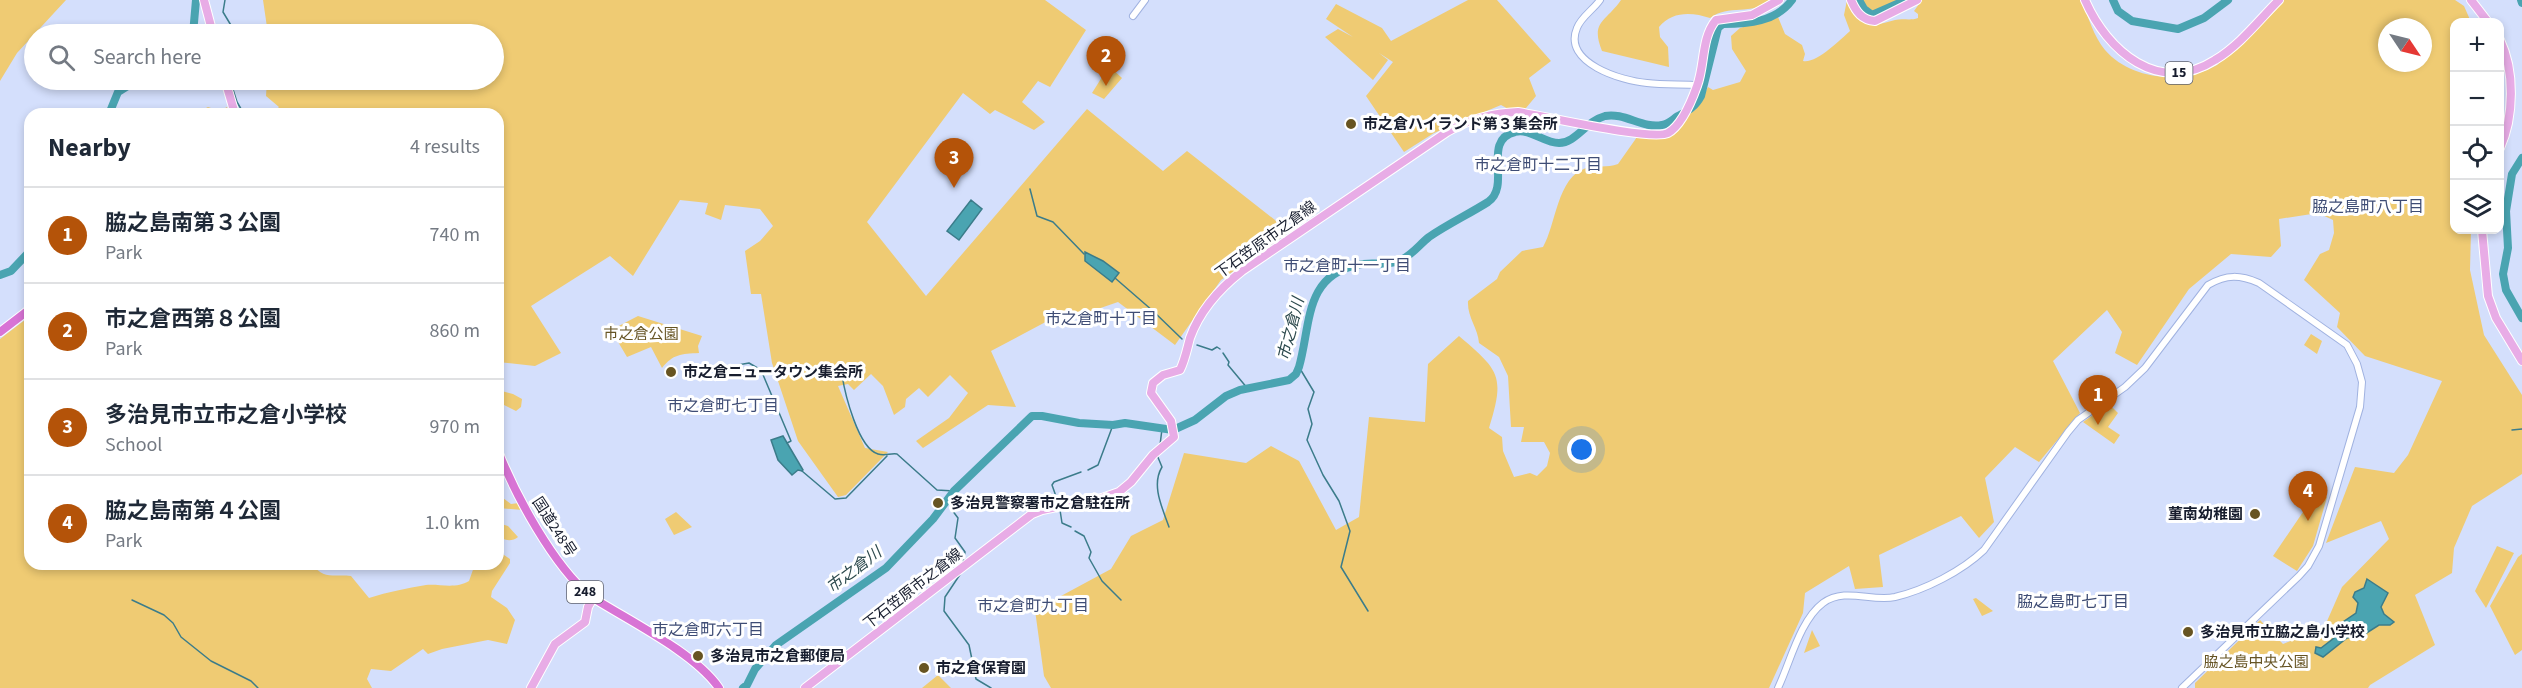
<!DOCTYPE html>
<html lang="en">
<head>
<meta charset="utf-8">
<style>
	:root { --surface:#fff; --page:#f6f6f7; --text:#1f2937; --muted:#747a83; --line:#e0e1e3; --accent:#b45309 }
	body { margin:0; font-family:"Source Sans 3","Noto Sans JP",sans-serif; background:var(--page); color:var(--text) }
	.controls { position:absolute; right:18px; top:18px; display:grid; overflow:hidden; border-radius:12px; box-shadow:0 3px 9px #0003 }
	.controls button { width:54px; height:54px; display:grid; place-items:center; padding:0; border:0; border-bottom:2px solid var(--line); background:var(--surface); color:var(--text); font:30px sans-serif }
	.compass { position:absolute; left:2378px; top:18px; width:54px; height:54px; border-radius:50%; background:var(--surface); box-shadow:0 3px 9px #0003; rotate:125deg }
	.you { position:absolute; left:1582px; top:450px; width:21px; height:21px; margin:-15px; border:4px solid #fff; border-radius:50%; background:#1a73e8; box-shadow:0 0 0 9px #1a73e833 }
	.badge { display:grid; place-items:center; width:39px; height:39px; border-radius:50%; background:var(--accent); color:#fff; font-size:20px; font-weight:700 }
	.pin { position:absolute; translate:-50% -50px; filter:drop-shadow(0 2px 3px #0008) }
	.pin::after { content:''; position:absolute; top:32px; width:21px; height:18px; background:inherit; clip-path:polygon(0 0,100% 0,50% 100%) }
	.list { margin:0; padding:0; list-style:none }
	h2 { display:flex; justify-content:space-between; align-items:center; height:78px; margin:0; padding:0 24px; font-size:26px }
	h2 small { font-size:20px; font-weight:400; color:var(--muted) }
	.list li { display:grid; grid-template-columns:39px 1fr auto; gap:18px; align-items:center; box-sizing:border-box; height:96px; padding:0 24px; border-top:2px solid var(--line) }
	.list b { display:block; font-size:22px; white-space:nowrap }
	.list p { margin:0; font-size:20px; white-space:nowrap; color:var(--muted) }
	.list em { font-size:20px; font-style:normal; color:var(--muted) }
	.icon { flex:none; width:33px; height:33px; fill:none; stroke:currentColor; stroke-width:2; stroke-linecap:round; stroke-linejoin:round }
	.map { position:relative; flex:none; width:2522px; height:688px; overflow:hidden }
	.search { position:absolute; background:var(--surface); box-shadow:0 3px 9px #0003; left:24px; top:24px; width:480px; height:66px; display:flex; align-items:center; gap:15px; box-sizing:border-box; padding:0 21px; border-radius:33px; color:var(--muted); font-size:22px }
	.panel { position:absolute; background:var(--surface); box-shadow:0 3px 9px #0003; left:24px; top:108px; width:480px; height:462px; border-radius:18px }
	.map>svg:first-child { display:block }
</style>
</head>
<body>
<div class="map">
<svg width="2522" height="688" viewBox="0 0 2522 688">
	<rect width="100%" height="100%" fill="#d4dffc"/>
	<path fill="#efcb73" fill-rule="evenodd" d="M 0,0 L 66,0 L 17,53 L 0,81 Z
		M 263,0 L 1045,0 L 1086,30 L 1050,87 L 1038,81 L 1022,102 L 1045,122 L 1034,130 L 995,110 L 990,114 L 963,93 L 867,222 L 926,296 L 1087,109 L 1163,171 L 1187,151 L 1275,220 L 1286,234 L 1221,280 L 1175,345 L 1118,302 L 1086,313 L 1055,317 L 991,351 L 1016,407 L 988,405 L 923,448 L 916,441 L 949,418 L 968,393 L 950,375 L 928,397 L 919,388 L 906,399 L 905,407 L 894,415 L 883,386 L 871,374 L 854,390 L 848,384 L 838,386 L 865,448 L 888,452 L 846,495 L 838,497 L 798,441 L 772,363 L 761,294 L 751,294 L 745,251 L 760,241 L 773,226 L 760,209 L 725,205 L 721,220 L 705,214 L 708,203 L 680,200 L 633,276 L 610,256 L 531,306 L 561,353 L 535,366 L 498,362 L 498,114 L 272,114 L 279,107 L 266,96 L 267,80 L 494,80 L 494,34 L 268,34 Z
		M 1468,0 L 1497,0 L 1551,61 L 1529,78 L 1536,96 L 1526,108 L 1512,111 L 1501,105 L 1434,133 L 1404,152 L 1366,96 L 1393,62 L 1379,53 L 1388,60 L 1373,80 L 1325,37 L 1338,29 L 1353,37 L 1326,19 L 1336,4 L 1382,28 L 1391,41 Z
		M 1621,0 L 1773,0 C 1750,16 1729,4 1710,18 C 1692,12 1672,11 1659,27 L 1660,37 L 1668,47 L 1669,67 L 1602,51 C 1590,21 1606,22 1621,0 Z
		M 1847,0 C 1851,4 1853,14 1859,19 C 1871,29 1882,23 1895,20 C 1903,18 1910,21 1918,18 L 1918,14 L 1914,11 L 1922,0 L 2082,0 C 2088,17 2094,37 2105,50 C 2132,81 2183,84 2217,65 L 2284,0 L 2455,0 L 2464,6 L 2471,22 L 2454,22 L 2454,230 L 2471,230 L 2470,270 L 2484,335 L 2522,395 L 2522,474 L 2472,506 L 2454,548 L 2452,573 L 2415,595 L 2435,645 L 2370,685 L 2368,688 L 2195,688 L 2195,683 L 2260,620 L 2283,644 L 2324,628 L 2342,587 L 2389,539 L 2381,521 L 2326,543 L 2355,467 L 2394,473 L 2408,455 L 2442,381 L 2365,356 L 2337,327 L 2340,313 L 2304,280 L 2320,254 L 2329,250 L 2334,233 L 2333,220 L 2318,213 L 2279,219 L 2281,246 L 2271,257 L 2231,254 L 2189,289 L 2137,365 L 2115,353 L 2122,332 L 2107,310 L 2053,361 L 2080,413 L 2039,462 L 2015,447 L 1985,478 L 1994,522 L 1979,538 L 1961,516 L 1879,555 L 1883,587 L 1855,589 L 1849,566 L 1805,593 L 1803,613 L 1769,688 L 1051,688 L 1044,676 L 1035,610 L 1111,569 L 1131,536 L 1163,520 L 1184,453 L 1246,463 L 1271,446 L 1299,461 L 1336,530 L 1359,517 L 1369,417 L 1425,422 L 1428,364 L 1459,336 C 1500,371 1505,376 1489,428 L 1502,437 L 1503,451 L 1514,477 L 1530,473 L 1537,476 L 1547,466 L 1550,453 L 1544,442 L 1521,442 L 1524,427 L 1511,427 L 1508,376 L 1499,357 L 1479,343 C 1478,328 1467,317 1468,301 L 1497,279 L 1500,272 L 1522,251 L 1543,247 C 1556,225 1557,177 1586,168 C 1597,165 1607,168 1618,164 L 1637,137 L 1667,138 L 1677,132 L 1686,116 L 1695,110 L 1700,103 L 1708,87 L 1713,90 L 1740,82 L 1746,71 L 1732,49 L 1731,36 L 1740,28 L 1778,17 L 1785,34 L 1802,45 L 1805,54 L 1803,61 C 1816,64 1840,40 1850,31 L 1844,15 ZM 2387,27 L 2423,27 L 2423,63 L 2387,63 Z
		M 1862,0 L 1902,0 L 1874,12 L 1868,10 Z
		M 1109,66 L 1122,78 L 1104,99 L 1092,93 Z
		M 208,107 L 220,111 L 227,107 L 229,114 L 192,114 L 194,110 L 200,111 Z
		M 30,316 L 30,564 L 313,564 C 322,580 335,574 351,576 L 369,598 C 388,592 407,588 426,585 C 441,584 456,589 469,581 L 475,564 L 498,564 L 498,551 L 510,559 L 510,563 L 492,591 L 491,597 L 507,608 L 515,620 L 507,644 L 488,640 L 442,649 L 428,654 L 423,649 L 391,671 L 371,669 L 367,679 L 372,688 L 0,688 L 0,339 Z
		M 638,316 L 702,336 L 698,346 L 699,353 C 681,354 673,354 662,368 L 651,347 L 627,357 L 611,330 Z
		M 2311,334 L 2322,341 L 2317,354 L 2304,345 Z
		M 498,390 L 513,394 L 522,399 L 521,407 L 516,411 L 498,402 Z
		M 2109,404 L 2118,413 L 2108,427 L 2120,435 L 2114,444 L 2083,422 Z
		M 2318,490 L 2327,497 L 2313,546 L 2297,571 L 2273,556 Z
		M 503,498 L 511,504 L 519,503 L 523,510 L 498,508 L 498,499 Z
		M 676,512 L 692,527 L 674,535 L 665,519 Z
		M 498,523 L 508,526 L 518,537 C 512,542 503,541 498,535 Z
		M 2497,546 L 2514,553 L 2486,608 L 2475,591 Z
		M 2522,554 L 2522,650 L 2515,655 L 2490,606 L 2518,557 Z
		M 1976,598 L 1993,611 L 1982,616 L 1973,599 Z
		M 1812,630 L 1820,646 L 1804,653 Z
		M 938,675 L 951,688 L 922,688 Z"/>
	<path fill="#4aa4b1" stroke="#3b7c8a" stroke-width="1.5" d="M 971,200 L 982,209 L 959,240 L 947,231 Z
		M 1085,252 L 1103,261 L 1119,273 L 1112,282 L 1085,261 Z
		M 783,436 L 803,470 L 802,471 L 798,470 L 792,475 L 778,460 L 771,440 Z
		M 2367,579 L 2388,593 L 2381,607 L 2384,614 L 2394,622 L 2390,625 L 2379,625 L 2365,634 L 2347,638 L 2323,657 L 2315,653 L 2316,647 L 2321,648 L 2334,638 L 2337,626 L 2356,613 L 2358,603 L 2353,597 L 2355,592 L 2364,588 Z"/>
	<g fill="none" stroke-linecap="round" stroke-linejoin="round">
		<path stroke="#3b7c8a" stroke-width="1.5" d="M 225,0 L 223,12 L 235,32 L 233,34
			M 230,80 L 237,102 L 244,114
			M 1030,189 L 1037,216 L 1053,222 L 1084,254
			M 1115,278 L 1153,311 L 1182,339
			M 1197,345 L 1212,350 L 1217,347 L 1220,349
			M 1223,353 L 1229,362 L 1228,365 L 1248,389
			M 732,366 L 749,363 L 761,370 L 791,441 L 787,443
			M 1299,367 L 1314,392 L 1308,409 L 1312,424 L 1307,440 L 1323,475 L 1339,501 L 1350,531 L 1341,567 L 1368,611
			M 842,375 C 845,394 858,448 878,454 C 885,456 891,453 897,454 L 937,490 L 954,491
			M 2512,430 L 2522,429
			M 1160,445 L 1162,429
			M 1157,455 L 1162,467 C 1151,485 1162,507 1169,527
			M 1088,470 L 1098,465 L 1113,425
			M 802,471 L 835,499 L 846,498 L 887,456
			M 945,502 L 946,504
			M 1058,502 L 1052,485 L 1054,482 L 1081,472
			M 952,510 L 958,518 L 955,538 L 965,552 L 963,562
			M 1060,510 L 1062,523 L 1071,527
			M 1075,531 L 1084,536 L 1091,552 L 1089,558 L 1102,581 L 1121,600
			M 963,570 L 945,597 L 944,611 L 969,645 L 976,679 L 991,688
			M 132,600 L 164,615 L 173,623 L 181,637 L 211,661 L 251,681 L 258,688"/>
		<path stroke="#4aa4b1" stroke-width="8" d="M 1859,0 L 1864,9 L 1872,15 L 1906,0
			M 2113,0 L 2118,11 L 2132,21 L 2178,29 L 2204,18 L 2228,0
			M 2521,0 L 2522,3
			M 193,34 L 196,0
			M 109,114 L 118,92 L 137,80
			M 2522,158 L 2512,174 L 2506,211 L 2508,248 L 2503,274 L 2506,290 L 2522,318
			M 0,275 L 11,271 L 30,251
			M 743,688 L 747,685 L 755,669 L 776,645 L 886,568 L 933,519 L 954,491 L 1032,416 L 1042,416 L 1079,423 L 1113,425 L 1125,423 L 1173,430 L 1195,420 L 1226,396 L 1240,390 L 1289,380 L 1296,374 L 1299,367 C 1311,325 1304,276 1357,265 C 1371,261 1387,267 1401,260 C 1412,255 1420,244 1429,237 C 1448,224 1469,214 1488,202 C 1512,186 1481,140 1515,132 C 1530,128 1544,143 1559,143 C 1576,143 1586,121 1605,116 C 1624,112 1643,129 1662,125 C 1669,124 1673,119 1678,116 C 1689,110 1695,107 1701,96 L 1718,28 L 1723,24 C 1748,24 1776,22 1792,0"/>
		<g stroke="#a0b2e0" stroke-width="8">
			<path id="minor" d="M 1600,0 C 1593,10 1581,17 1577,28 C 1562,63 1622,81 1647,83 C 1663,85 1681,84 1698,85
				M 1133,16 L 1145,0
				M 1778,688 C 1790,663 1800,620 1823,603 C 1845,587 1871,602 1895,597 C 1925,590 1962,571 1984,550 L 2068,432 L 2078,420 L 2125,387 L 2145,368 L 2208,285 C 2227,274 2240,275 2259,283 L 2347,345 L 2357,364 L 2362,382 L 2360,407 L 2319,546 L 2308,566 L 2299,576 L 2182,688"/>
		</g>
		<g stroke="#fff" stroke-width="10">
			<path id="major" d="M 204,0 L 213,34
				M 1851,0 C 1856,12 1862,20 1875,21 L 1917,0
				M 2085,0 C 2107,51 2159,96 2215,60 C 2240,45 2259,20 2279,0
				M 2471,0 L 2488,22
				M 2500,40 C 2515,71 2514,117 2500,148
				M 225,80 L 235,114
				M 2482,230 L 2488,296 L 2496,318 L 2522,361
				M 531,688 L 555,644 L 585,622 L 588,607 L 593,598
				M 805,688 L 1032,514 L 1042,510 L 1102,498 L 1119,492 L 1131,482 L 1153,455 L 1174,437 L 1171,421 L 1151,393 L 1153,383 L 1163,375 L 1180,370 C 1185,360 1187,349 1190,338 C 1200,310 1219,289 1242,271 L 1447,132 C 1470,119 1491,113 1518,112 C 1544,116 1652,141 1668,133 C 1682,125 1692,100 1697,86 C 1705,65 1701,38 1716,20 L 1752,15 L 1779,0"/>
		</g>
		<g stroke="#fff" stroke-width="10">
			<path id="highway" d="M 0,332 L 30,309
				M 498,451 C 516,496 553,565 590,596 C 629,621 694,652 719,688"/>
		</g>
		<use href="#minor" stroke="#fff" stroke-width="6"/>
		<use href="#major" stroke="#e8ace6" stroke-width="8"/>
		<use href="#highway" stroke="#d874d5" stroke-width="8"/>
	</g>
	<g fill="#675422" stroke="#fff" stroke-width="2">
		<circle cx="1351" cy="124" r="6"/>
		<circle cx="671" cy="372" r="6"/>
		<circle cx="938" cy="503" r="6"/>
		<circle cx="2255" cy="514" r="6"/>
		<circle cx="2188" cy="632" r="6"/>
		<circle cx="698" cy="656" r="6"/>
		<circle cx="924" cy="668" r="6"/>
	</g>
	<g text-anchor="middle" dominant-baseline="central" stroke-width="6" stroke-linejoin="round" paint-order="stroke">
		<g fill="#fff" stroke="#5d616d" stroke-width="1.5">
			<rect x="2165.5" y="62" width="27" height="22" rx="4.5"/>
			<rect x="567" y="581" width="36" height="22" rx="4.5"/>
		</g>
		<g font-size="14" font-weight="bold" fill="#171d2e">
			<text x="2179" y="73">15</text>
			<text x="585" y="592">248</text>
		</g>
		<g font-size="15" font-weight="bold" fill="#171d2e" stroke="#fff" text-anchor="start">
			<text x="1363" y="124">市之倉ハイランド第３集会所</text>
			<text x="683" y="372">市之倉ニュータウン集会所</text>
			<text x="950" y="503">多治見警察署市之倉駐在所</text>
			<text x="2243" y="514" text-anchor="end">菫南幼稚園</text>
			<text x="2200" y="632">多治見市立脇之島小学校</text>
			<text x="710" y="656">多治見市之倉郵便局</text>
			<text x="936" y="668">市之倉保育園</text>
		</g>
		<g font-size="15" fill="#171d2e" stroke="#fff">
			<text transform="translate(1266 240) rotate(-36)">下石笠原市之倉線</text>
			<text transform="translate(554 527) rotate(57)">国道248号</text>
			<text transform="translate(913 589) rotate(-38)">下石笠原市之倉線</text>
		</g>
		<g font-size="15" fill="#665424" stroke="#fff">
			<text x="641" y="334">市之倉公園</text>
			<text x="2256" y="662">脇之島中央公園</text>
		</g>
		<g font-size="16" fill="#3f4d75" stroke="#fff">
			<text x="1538" y="165">市之倉町十二丁目</text>
			<text x="2368" y="207">脇之島町八丁目</text>
			<text x="1347" y="266">市之倉町十一丁目</text>
			<text x="1101" y="319">市之倉町十丁目</text>
			<text x="723" y="406">市之倉町七丁目</text>
			<text x="2073" y="602">脇之島町七丁目</text>
			<text x="1033" y="606">市之倉町九丁目</text>
			<text x="708" y="630">市之倉町六丁目</text>
		</g>
		<g font-size="16" font-style="italic" fill="#2c494d" stroke="#fff">
			<text transform="translate(1291 329) rotate(-76)">市之倉川</text>
			<text transform="translate(854 570) rotate(-37)">市之倉川</text>
		</g>
	</g>
</svg>
<div class="controls">
<button>+</button>
<button>−</button>
<button><svg class="icon" aria-label="locate" viewBox="0 0 24 24"><circle cx="12" cy="12" r="6"/><path d="M12 2v4M12 18v4M2 12h4M18 12h4"/></svg></button>
<button><svg class="icon" aria-label="layers" viewBox="0 0 24 24"><path d="M12 4l9 5-9 5-9-5zM3 14l9 5 9-5"/></svg></button>
</div>
<svg class="compass" viewBox="-18 -18 36 36"><path d="M0-13l5 13h-10z" fill="#e53935"/><path d="M0 13l5-13h-10z" fill="#747a83"/></svg>
<div class="you"></div>
<div class="pin badge" style="left:2098px;top:425px">1</div>
<div class="pin badge" style="left:1106px;top:86px">2</div>
<div class="pin badge" style="left:954px;top:188px">3</div>
<div class="pin badge" style="left:2308px;top:521px">4</div>
<div class="search"><svg class="icon" aria-label="search" viewBox="0 0 24 24"><circle cx="10" cy="10" r="6"/><path d="M15 15l6 6"/></svg>Search here</div>
<section class="panel">
<h2>Nearby<small>4 results</small></h2>
<ul class="list">
<li><span class="badge">1</span><div><b>脇之島南第３公園</b><p>Park</p></div><em>740 m</em></li>
<li><span class="badge">2</span><div><b>市之倉西第８公園</b><p>Park</p></div><em>860 m</em></li>
<li><span class="badge">3</span><div><b>多治見市立市之倉小学校</b><p>School</p></div><em>970 m</em></li>
<li><span class="badge">4</span><div><b>脇之島南第４公園</b><p>Park</p></div><em>1.0 km</em></li>
</ul>
</section>
</div>
</body>
</html>
